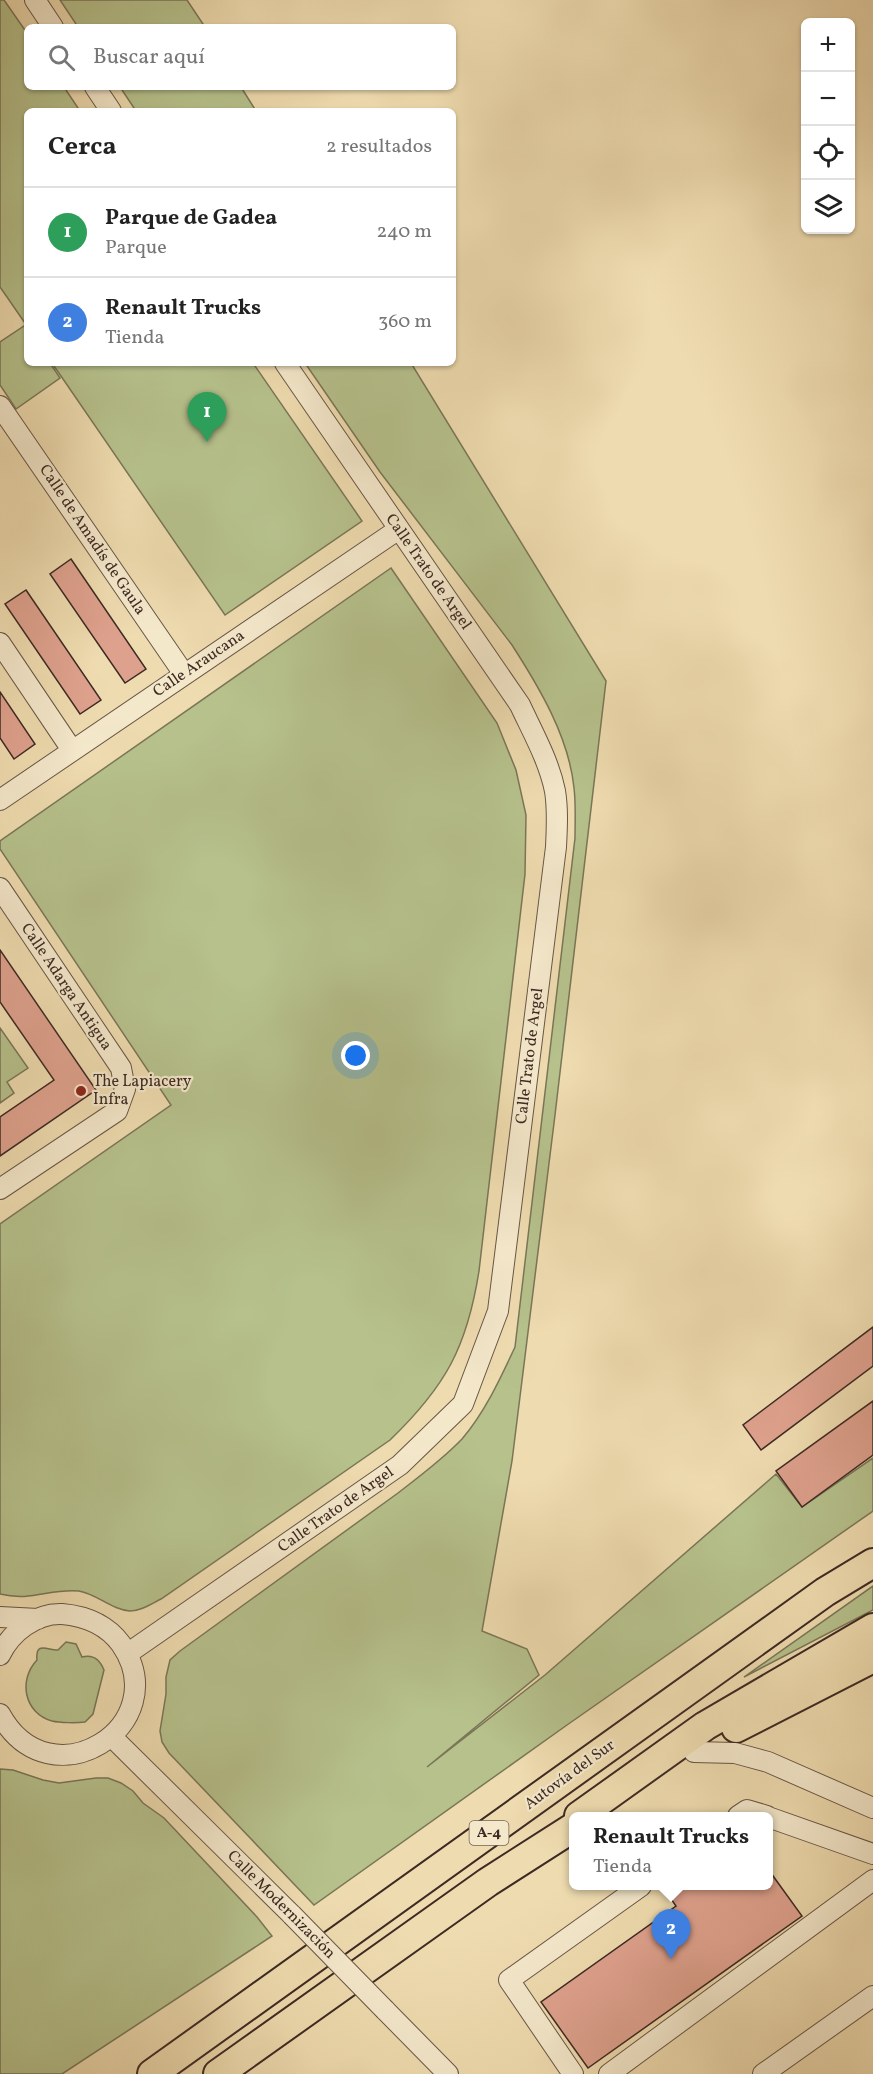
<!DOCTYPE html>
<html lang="es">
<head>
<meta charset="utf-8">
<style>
	:root { --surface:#fff; --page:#f2f2f2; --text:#222; --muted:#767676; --line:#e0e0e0; --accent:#0b8043 }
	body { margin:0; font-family:Vollkorn,serif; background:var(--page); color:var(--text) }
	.controls { position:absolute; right:18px; top:18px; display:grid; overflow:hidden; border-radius:9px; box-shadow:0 2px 4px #0004 }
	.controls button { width:54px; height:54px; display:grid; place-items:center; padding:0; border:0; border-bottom:2px solid var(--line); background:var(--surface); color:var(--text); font:30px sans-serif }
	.you { position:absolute; left:356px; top:1056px; width:21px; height:21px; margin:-15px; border:4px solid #fff; border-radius:50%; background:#1a73e8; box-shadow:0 0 0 9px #1a73e833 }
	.badge { display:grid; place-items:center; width:39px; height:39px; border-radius:50%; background:var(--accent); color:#fff; font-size:20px; font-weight:700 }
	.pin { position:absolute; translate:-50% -50px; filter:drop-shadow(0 2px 3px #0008) }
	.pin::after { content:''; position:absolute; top:32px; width:21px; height:18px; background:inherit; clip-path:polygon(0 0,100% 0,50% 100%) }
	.popup { position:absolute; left:569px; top:1812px; width:204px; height:78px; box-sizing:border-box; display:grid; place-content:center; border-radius:9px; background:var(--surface); filter:drop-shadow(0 2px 4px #0005); font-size:20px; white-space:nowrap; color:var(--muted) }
	.popup b { font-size:22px; color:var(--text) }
	.popup::after { content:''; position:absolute; left:50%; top:100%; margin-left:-12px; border:12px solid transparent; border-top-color:var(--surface) }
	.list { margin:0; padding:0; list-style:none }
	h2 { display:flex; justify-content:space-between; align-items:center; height:78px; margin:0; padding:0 24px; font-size:26px }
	h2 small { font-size:20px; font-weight:400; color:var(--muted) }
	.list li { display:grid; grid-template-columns:39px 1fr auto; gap:18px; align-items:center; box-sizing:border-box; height:90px; padding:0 24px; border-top:2px solid var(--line) }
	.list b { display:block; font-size:22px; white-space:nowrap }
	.list p { margin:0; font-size:20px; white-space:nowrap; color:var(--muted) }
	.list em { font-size:20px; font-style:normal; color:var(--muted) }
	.icon { flex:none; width:33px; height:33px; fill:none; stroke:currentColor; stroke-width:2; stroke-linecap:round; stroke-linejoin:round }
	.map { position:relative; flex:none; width:873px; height:2074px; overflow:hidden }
	.search { position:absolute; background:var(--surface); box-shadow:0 2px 4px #0004; left:24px; top:24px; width:432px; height:66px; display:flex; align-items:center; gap:15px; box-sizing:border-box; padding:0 21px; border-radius:9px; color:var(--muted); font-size:22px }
	.panel { position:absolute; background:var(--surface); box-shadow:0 2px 4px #0004; left:24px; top:108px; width:432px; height:258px; border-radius:9px }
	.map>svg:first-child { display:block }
</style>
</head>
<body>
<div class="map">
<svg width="873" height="2074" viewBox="0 0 873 2074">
	<rect width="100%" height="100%" fill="#eedbaf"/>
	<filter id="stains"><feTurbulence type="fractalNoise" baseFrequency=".00333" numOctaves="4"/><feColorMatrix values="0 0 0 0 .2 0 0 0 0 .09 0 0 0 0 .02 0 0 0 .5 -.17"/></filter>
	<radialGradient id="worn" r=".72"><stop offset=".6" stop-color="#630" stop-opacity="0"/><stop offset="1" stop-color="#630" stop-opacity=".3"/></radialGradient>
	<path fill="#b6c18c" stroke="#7a7658" stroke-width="1.5" d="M 0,0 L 4,0 L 27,33 L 27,87 L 64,87 L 80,111 L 27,111 L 27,326 L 0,287 Z
		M 60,0 L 187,0 L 205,27 L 78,27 Z
		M 120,87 L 241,87 L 256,111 L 136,111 Z
		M 24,326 L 27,330 L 27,363 L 50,363 L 60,378 L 16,409 L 0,385 L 0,342 Z
		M 52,363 L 253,363 L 362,521 L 225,615 Z
		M 305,363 L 411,363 L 606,681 L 555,1115 L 512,1461 L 482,1631 L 527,1649 L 539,1675 L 427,1767 L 545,1675 L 776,1474 L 802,1507 L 873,1458 L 873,1511 L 567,1725 L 314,1905 L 169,1753 L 162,1742 L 160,1731 L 166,1694 L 166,1677 L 170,1660 L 180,1651 L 398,1493 C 420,1476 443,1459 462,1439 C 485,1412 500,1379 515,1347 L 575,838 C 575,822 576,804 574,788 C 569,737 539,687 512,645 L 380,472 Z
		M 391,568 L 497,723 L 516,770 L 526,815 L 525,874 L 479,1271 C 467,1347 446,1386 390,1440 L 161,1599 C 151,1604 141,1611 130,1611 C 112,1610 97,1594 79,1591 C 50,1588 32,1602 0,1594 L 0,1224 L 171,1105 L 0,849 L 0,841 Z
		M 0,1028 L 28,1068 L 7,1082 L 14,1093 L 0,1103 Z
		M 873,1586 L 873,1610 L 744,1677 Z
		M 66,1642 L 76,1644 L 82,1657 C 93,1654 100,1660 104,1670 L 93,1714 L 85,1722 C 77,1723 60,1723 52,1721 C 24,1713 18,1680 37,1660 C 35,1640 49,1651 58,1650 Z
		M 0,1769 L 13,1770 L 43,1780 L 59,1783 L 96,1778 L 108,1778 L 121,1783 L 133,1791 L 143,1803 L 164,1818 L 257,1917 L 272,1936 L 62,2074 L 0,2074 Z"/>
	<path fill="#dea18d" stroke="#3d2a24" stroke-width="1.5" d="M 71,559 L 146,669 L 125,683 L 50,574 Z
		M 26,590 L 101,700 L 80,714 L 5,604 Z
		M 0,692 L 35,744 L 14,759 L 0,738 Z
		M 0,950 L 96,1090 L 0,1156 L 0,1117 L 54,1080 L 0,1002 Z
		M 873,1327 L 873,1366 L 761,1450 L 743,1425 Z
		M 873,1401 L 873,1455 L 802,1507 L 776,1471 Z
		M 768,1869 L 802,1916 L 588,2068 L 541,2002 L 676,1906 L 667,1893 L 677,1886 L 768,1886 Z"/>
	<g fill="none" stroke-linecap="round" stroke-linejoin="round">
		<g stroke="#695647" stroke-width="22">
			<path id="minor" d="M 35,0 L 53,27
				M 95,87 L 111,111
				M 0,406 L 184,674
				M 0,643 L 72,750
				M 0,800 L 399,529
				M 0,888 L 121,1068 L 125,1089 L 117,1111 L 0,1189
				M 0,1617 L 38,1619
				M 127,1654 L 400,1465 L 463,1404 L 498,1311 L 556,847 C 557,828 558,809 555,791 C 549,761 533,733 520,705 L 285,363
				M 0,1655 C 11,1632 36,1613 62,1614 C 85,1616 107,1625 121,1644 C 177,1725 50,1806 0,1714
				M 112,1737 L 292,1915
				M 694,1752 L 735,1753 L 768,1762 L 873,1808
				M 738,1816 L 747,1810 L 767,1816
				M 768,1817 L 873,1854
				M 385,2010 L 448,2074
				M 573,2074 L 509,1980 L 641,1886
				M 609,2074 L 873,1880
				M 763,2074 L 873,1996"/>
		</g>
		<g stroke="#3d2a24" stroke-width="32">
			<path id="highway" d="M 736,1728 L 873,1658
				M 579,1816 L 705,1726 L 873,1628
				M 152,2074 L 825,1592 L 873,1563
				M 218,2074 L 488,1882 L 574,1827"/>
		</g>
		<use href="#minor" stroke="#f4e8cb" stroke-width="20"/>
		<use href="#highway" stroke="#eedbaf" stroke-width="28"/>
		<g stroke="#695647" stroke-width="22" stroke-linecap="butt">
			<path id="minor-bridge" d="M 292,1915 L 385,2010"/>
		</g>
		<use href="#minor-bridge" stroke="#f4e8cb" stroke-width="20"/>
	</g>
	<circle fill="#8f2418" stroke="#f4e8cb" stroke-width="2" cx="81" cy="1091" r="6"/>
	<g text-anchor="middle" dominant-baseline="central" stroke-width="4.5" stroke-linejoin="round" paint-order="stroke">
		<rect fill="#f4e8cb" stroke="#746356" stroke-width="1.5" x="469.5" y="1821" width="39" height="24" rx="4.5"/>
		<g font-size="15" font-weight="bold" fill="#3d2a24">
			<text x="489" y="1833">A-4</text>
		</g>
		<g font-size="16" fill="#3d2a24" stroke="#f4e8cb">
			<text transform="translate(92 540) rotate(56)">Calle de Amadís de Gaula</text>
			<text transform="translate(428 572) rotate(55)">Calle Trato de Argel</text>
			<text transform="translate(199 664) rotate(-34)">Calle Araucana</text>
			<text transform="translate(66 987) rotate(56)">Calle Adarga Antigua</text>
			<text transform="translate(530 1056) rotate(-83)">Calle Trato de Argel</text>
			<text transform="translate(336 1510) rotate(-35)">Calle Trato de Argel</text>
			<text transform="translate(570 1775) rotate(-36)">Autovía del Sur</text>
			<text transform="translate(281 1905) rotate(45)">Calle Modernización</text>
		</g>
		<g font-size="16" fill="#3d2a24" stroke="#f4e8cb" text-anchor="start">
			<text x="93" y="1082">The Lapiacery<tspan x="93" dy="18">Infra</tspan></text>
		</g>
	</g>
	<rect width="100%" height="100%" filter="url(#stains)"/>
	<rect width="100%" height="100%" fill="url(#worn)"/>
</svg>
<div class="controls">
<button>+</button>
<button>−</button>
<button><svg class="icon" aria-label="locate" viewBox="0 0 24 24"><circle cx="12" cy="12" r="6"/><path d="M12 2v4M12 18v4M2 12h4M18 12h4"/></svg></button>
<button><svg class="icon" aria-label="layers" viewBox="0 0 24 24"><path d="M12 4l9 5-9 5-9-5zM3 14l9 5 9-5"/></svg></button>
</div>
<div class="you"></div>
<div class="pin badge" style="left:207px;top:442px;background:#2e9e5b">1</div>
<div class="pin badge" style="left:671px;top:1959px;background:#3f7fe0">2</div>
<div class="popup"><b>Renault Trucks</b>Tienda</div>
<div class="search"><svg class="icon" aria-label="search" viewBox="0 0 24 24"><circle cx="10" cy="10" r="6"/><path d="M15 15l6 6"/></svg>Buscar aquí</div>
<section class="panel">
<h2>Cerca<small>2 resultados</small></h2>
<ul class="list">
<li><span class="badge" style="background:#2e9e5b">1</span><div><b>Parque de Gadea</b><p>Parque</p></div><em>240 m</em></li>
<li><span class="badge" style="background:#3f7fe0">2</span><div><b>Renault Trucks</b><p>Tienda</p></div><em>360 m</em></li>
</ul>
</section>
</div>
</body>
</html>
